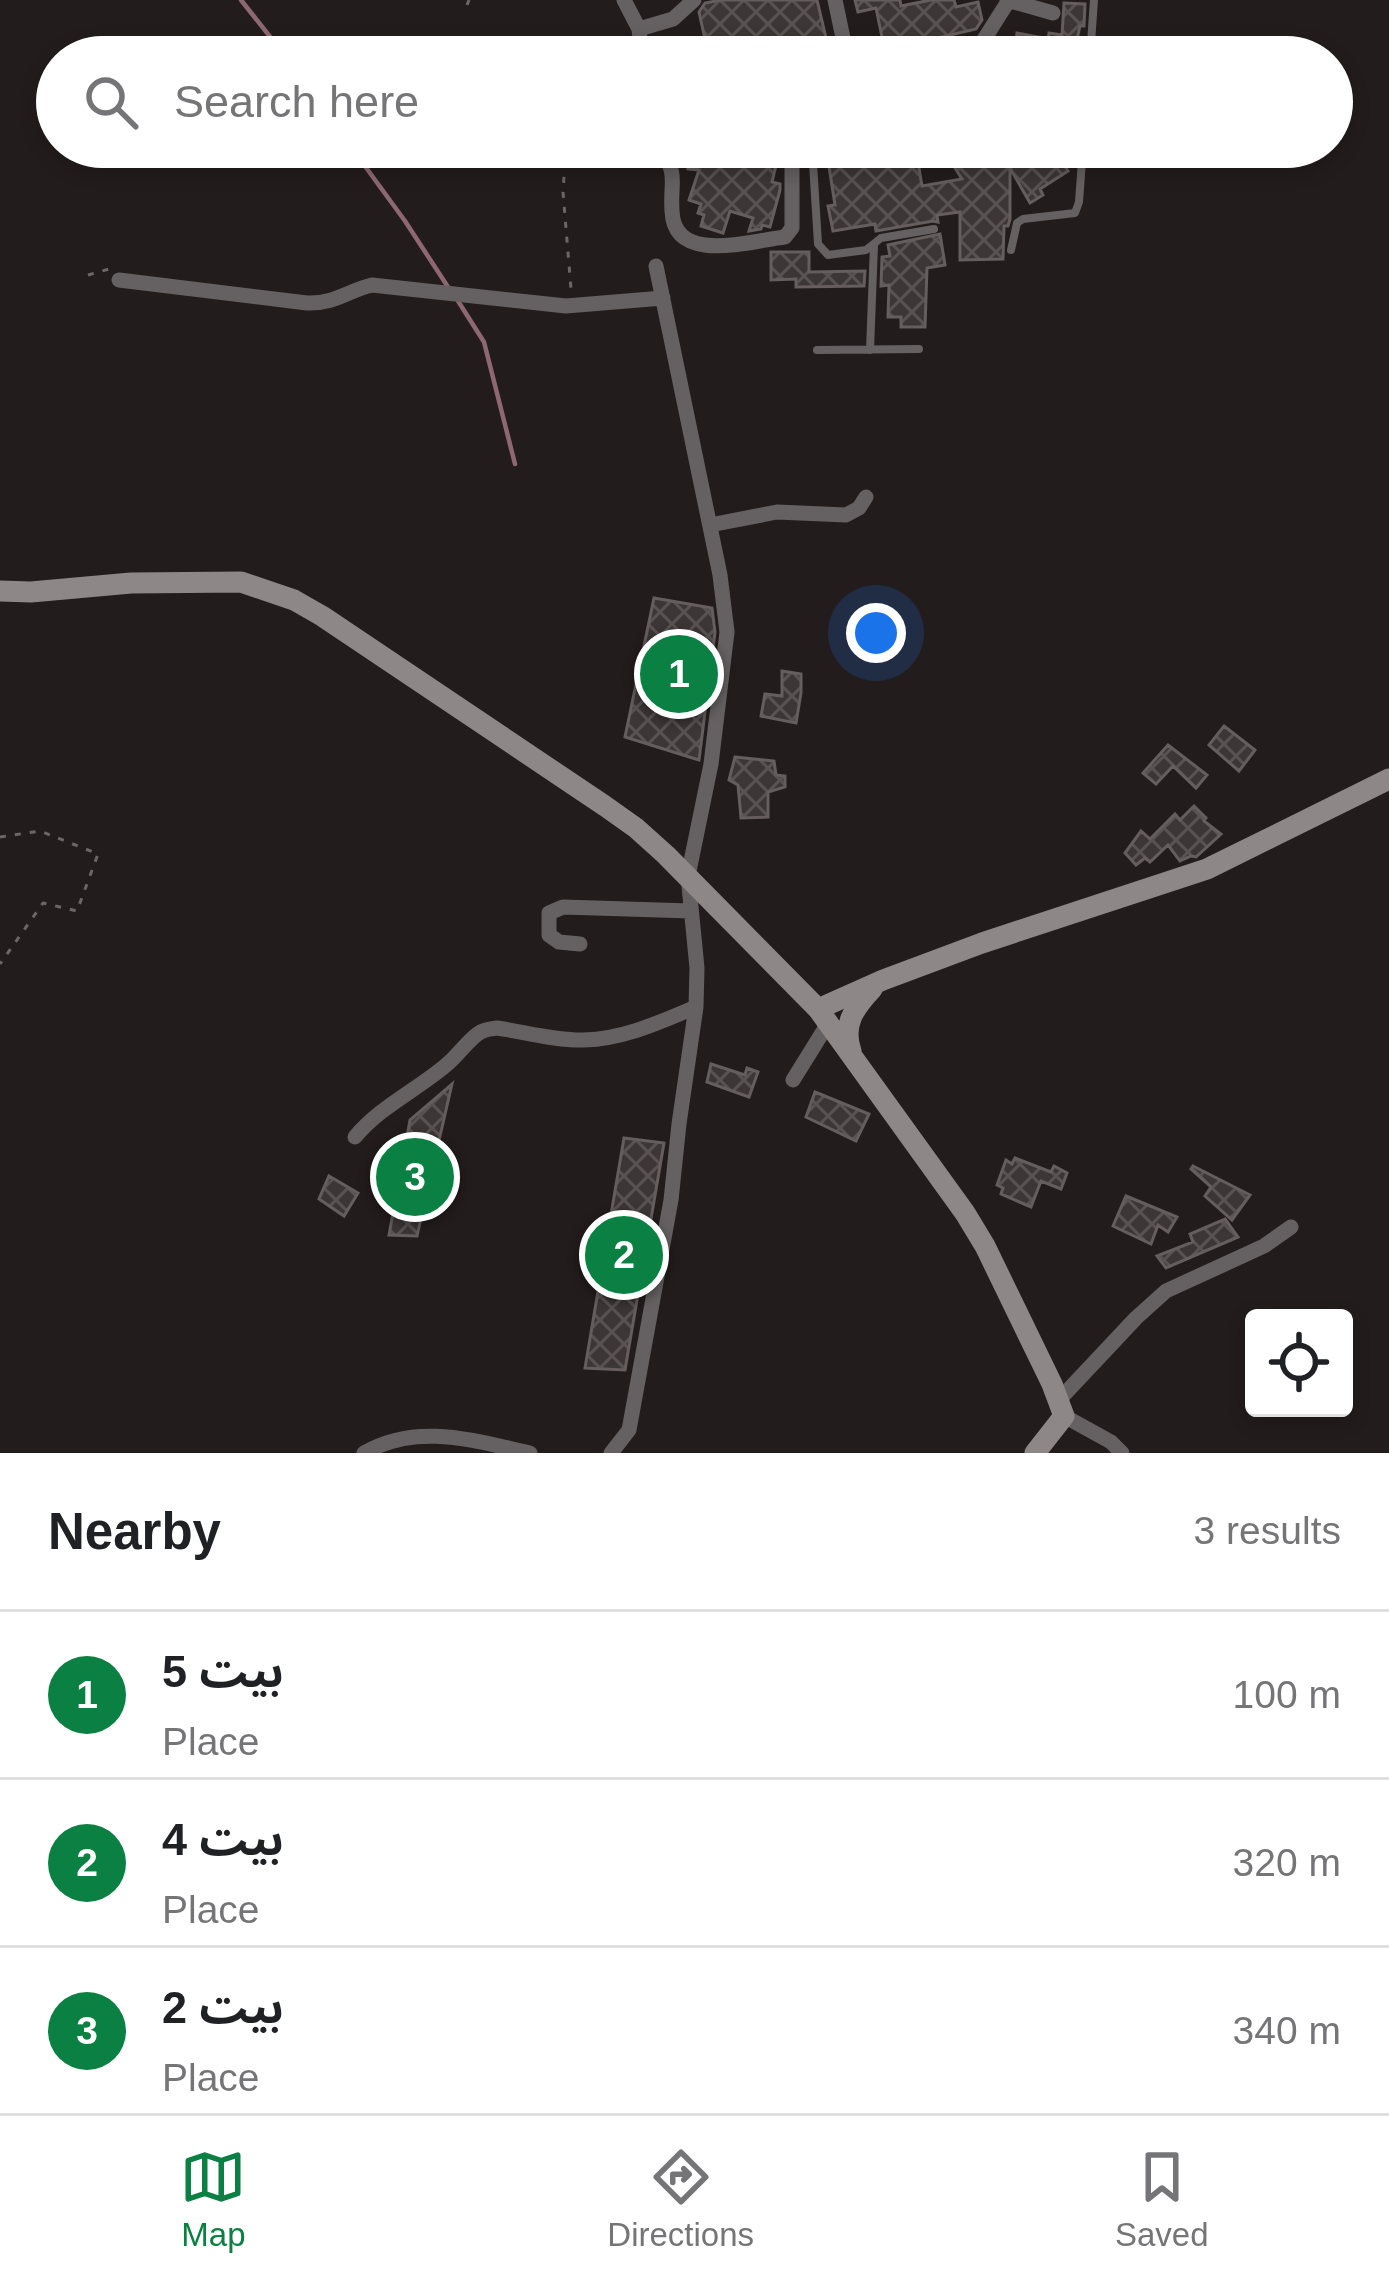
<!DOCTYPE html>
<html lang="en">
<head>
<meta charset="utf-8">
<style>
	:root { --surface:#fff; --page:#f6f6f6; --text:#202124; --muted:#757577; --line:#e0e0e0; --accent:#0b8043 }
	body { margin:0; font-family:Arial,"Noto Sans Arabic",sans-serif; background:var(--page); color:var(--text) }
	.controls { position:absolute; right:36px; bottom:36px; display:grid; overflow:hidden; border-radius:12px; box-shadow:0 6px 18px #0003 }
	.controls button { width:108px; height:108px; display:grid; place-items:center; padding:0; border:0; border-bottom:3px solid var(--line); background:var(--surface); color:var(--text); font:60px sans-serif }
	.you { position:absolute; left:876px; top:633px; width:42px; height:42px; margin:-30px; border:9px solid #fff; border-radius:50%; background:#1a73e8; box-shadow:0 0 0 18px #1a73e833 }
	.badge { display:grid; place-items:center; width:78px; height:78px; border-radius:50%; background:var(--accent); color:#fff; font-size:39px; font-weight:700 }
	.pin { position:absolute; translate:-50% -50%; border:6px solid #fff; box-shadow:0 3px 12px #0006 }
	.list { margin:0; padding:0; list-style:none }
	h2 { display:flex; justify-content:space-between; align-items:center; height:156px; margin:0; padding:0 48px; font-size:51px }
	h2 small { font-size:39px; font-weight:400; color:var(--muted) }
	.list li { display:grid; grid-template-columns:78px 1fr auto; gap:36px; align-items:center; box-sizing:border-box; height:168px; padding:0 48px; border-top:3px solid var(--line) }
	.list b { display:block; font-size:45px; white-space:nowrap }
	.list p { margin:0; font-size:39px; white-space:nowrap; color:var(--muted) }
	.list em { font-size:39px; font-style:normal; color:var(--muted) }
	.icon { flex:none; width:66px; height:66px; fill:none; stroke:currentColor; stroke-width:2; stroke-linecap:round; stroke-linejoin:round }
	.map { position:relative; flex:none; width:1389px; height:1453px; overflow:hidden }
	.search { position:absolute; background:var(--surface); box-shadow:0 6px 18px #0003; left:36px; right:36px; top:36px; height:132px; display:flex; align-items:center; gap:30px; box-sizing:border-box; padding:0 42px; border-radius:66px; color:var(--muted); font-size:45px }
	.sheet { height:660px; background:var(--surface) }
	nav { display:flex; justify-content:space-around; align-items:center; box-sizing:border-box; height:168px; border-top:3px solid var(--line); background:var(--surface); font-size:33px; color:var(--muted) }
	nav a { display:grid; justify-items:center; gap:6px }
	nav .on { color:var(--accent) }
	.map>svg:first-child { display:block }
</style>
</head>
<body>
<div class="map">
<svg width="1389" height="1453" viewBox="0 0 1389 1453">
	<defs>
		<pattern id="building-cross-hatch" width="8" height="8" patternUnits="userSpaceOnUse" patternTransform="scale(3)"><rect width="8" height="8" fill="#3d3637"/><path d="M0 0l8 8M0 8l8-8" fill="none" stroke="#595354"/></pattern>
	</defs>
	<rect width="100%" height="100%" fill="#231c1d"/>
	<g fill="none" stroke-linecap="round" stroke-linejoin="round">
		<path stroke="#8d6872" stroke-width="4.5" d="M 241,0 L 286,57
			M 351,147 L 405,221 L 448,287
			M 458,301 L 484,342 L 515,464"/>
	</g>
	<path fill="url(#building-cross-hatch)" stroke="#655d5e" stroke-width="3" d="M 721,0 L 817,0 L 827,42 L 766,57 L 709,57 L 699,12 L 705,3 Z
		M 855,0 L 900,0 L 901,6 L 931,0 L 954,0 L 956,7 L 978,2 L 982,20 L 976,29 L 933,39 L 935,46 L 886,57 L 866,57 L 863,46 L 883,42 L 876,8 L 858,12 Z
		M 1064,3 L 1085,4 L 1084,26 L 1080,26 L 1073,57 L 1013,57 L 1017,33 L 1048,39 L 1049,33 L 1062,35 Z
		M 743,147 L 778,157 L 772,182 L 780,184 L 780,190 L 770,227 L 762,225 L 761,229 L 749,231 L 753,218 L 730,211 L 723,233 L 701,226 L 704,215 L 698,213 L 701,204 L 689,200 L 699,170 L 688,169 L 690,153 L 712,155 L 713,151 L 740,160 Z
		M 868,147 L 915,147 L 916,150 L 937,147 L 939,159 L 918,162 L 922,186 L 962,179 L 953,165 L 964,158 L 974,159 L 977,150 L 981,147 L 1053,147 L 1068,171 L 1040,189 L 1043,195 L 1030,203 L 1010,168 L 1010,219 L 1008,226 L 1004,226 L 1003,259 L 960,260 L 960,212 L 937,215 L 938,222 L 933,221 L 876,231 L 875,224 L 833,231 L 828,206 L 835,205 L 827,154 Z
		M 940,234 L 945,265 L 927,268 L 925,327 L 901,327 L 901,317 L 888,317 L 889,285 L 881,286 L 882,257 L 890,256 L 888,245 Z
		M 771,252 L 809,252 L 809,272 L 865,271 L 864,286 L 796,287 L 796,279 L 771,280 Z
		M 654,598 L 712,608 L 715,632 L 699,760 L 625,737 Z
		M 782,671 L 801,674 L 801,693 L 796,723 L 761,716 L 765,694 L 782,696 Z
		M 1224,726 L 1255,750 L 1239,771 L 1209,745 Z
		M 1168,745 L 1207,775 L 1196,788 L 1173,766 L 1156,784 L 1143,773 Z
		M 735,757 L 774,761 L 776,775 L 785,776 L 785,787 L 768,792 L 768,817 L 741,818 L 738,785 L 729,780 Z
		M 1194,806 L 1206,818 L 1204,821 L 1221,834 L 1196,857 L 1191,856 L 1180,861 L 1168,845 L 1150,862 L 1145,858 L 1136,865 L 1125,853 L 1141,831 L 1150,839 L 1175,814 L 1180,820 Z
		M 711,1064 L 745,1075 L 747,1068 L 758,1072 L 749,1097 L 707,1082 Z
		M 452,1084 L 417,1236 L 389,1235 L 410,1120 Z
		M 815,1092 L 869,1114 L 856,1141 L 806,1117 Z
		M 624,1138 L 664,1143 L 625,1370 L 585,1368 Z
		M 1015,1158 L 1051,1172 L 1054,1166 L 1067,1173 L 1061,1189 L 1041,1181 L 1031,1207 L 1001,1194 L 1003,1188 L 997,1185 L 1006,1160 L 1012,1164 Z
		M 1193,1166 L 1250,1195 L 1232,1220 L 1205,1196 L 1211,1187 L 1191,1169 Z
		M 329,1176 L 358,1193 L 344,1216 L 319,1199 Z
		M 1126,1196 L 1177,1217 L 1168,1232 L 1158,1225 L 1151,1244 L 1113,1226 Z
		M 1225,1219 L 1238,1237 L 1166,1268 L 1157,1256 L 1193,1242 L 1190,1234 Z"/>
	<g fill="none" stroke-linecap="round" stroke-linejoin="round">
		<path stroke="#6c6667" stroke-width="3" stroke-dasharray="6 9" stroke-linecap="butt" d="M 467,5 L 469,0
			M 566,147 L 563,192 L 571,289
			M 88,275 L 109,269
			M 0,837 L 40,831 L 98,854 L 77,911 L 43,903 L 0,964"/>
		<path stroke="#656162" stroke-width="8" d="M 1090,57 L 1094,0
			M 812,147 L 818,244 L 828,255 L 866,250 L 881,238 L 934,229
			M 964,147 L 969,152
			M 1011,250 L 1017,223 L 1023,219 L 1075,213 L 1079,202 L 1083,147
			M 817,350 L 919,349
			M 870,350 L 874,245"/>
		<path stroke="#656162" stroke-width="15" d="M 624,0 L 639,29
			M 835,0 L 847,57
			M 1007,0 L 1053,13
			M 642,57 L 639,29 L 673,19 L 694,0
			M 973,57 L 1009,0
			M 660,147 C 679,177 670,179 672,211 C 674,265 750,241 785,237 L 792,228 L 792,147
			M 119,280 L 307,303 C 335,304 347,291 372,285 L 566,306 L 663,298
			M 710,525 L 777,512 L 846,515 L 859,508 L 866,497
			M 580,944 L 559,942 L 549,935 L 549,913 L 563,907 L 691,911
			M 793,1080 L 829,1022
			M 355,1137 C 380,1107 415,1091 445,1066 C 457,1057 467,1041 479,1033 C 485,1029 491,1029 497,1028 C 525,1032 556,1041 584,1040 C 624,1039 660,1022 696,1007
			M 1058,1401 L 1136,1318 L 1166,1291 L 1264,1246 L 1291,1227
			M 1064,1416 L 1111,1442 L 1122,1453
			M 364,1453 C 418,1422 474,1441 530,1453
			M 611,1453 L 629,1430 L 671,1200 L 679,1124 L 696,1007 L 697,968 L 688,876 L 711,764 L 727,632 L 720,575 L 656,266"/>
		<path stroke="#8d8788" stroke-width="21" d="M 0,591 L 31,592 L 131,583 L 241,582 L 294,600 L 322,616 L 605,806 L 636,828 L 666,855 L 818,1009 L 965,1213 L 985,1246 L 1052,1384 L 1064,1416 L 1035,1453
			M 818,1009 L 883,980 L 982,943 L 1207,869 L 1389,779
			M 851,1051 C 842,1025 854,1008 872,989"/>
	</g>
</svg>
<div class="controls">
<button><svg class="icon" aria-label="locate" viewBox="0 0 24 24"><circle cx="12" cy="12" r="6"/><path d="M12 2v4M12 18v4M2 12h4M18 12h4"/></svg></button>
</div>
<div class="you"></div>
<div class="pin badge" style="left:679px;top:674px">1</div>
<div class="pin badge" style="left:624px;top:1255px">2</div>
<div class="pin badge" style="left:415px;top:1177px">3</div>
<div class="search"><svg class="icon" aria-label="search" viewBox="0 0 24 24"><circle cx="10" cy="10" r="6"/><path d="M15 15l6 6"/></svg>Search here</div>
</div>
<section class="sheet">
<h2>Nearby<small>3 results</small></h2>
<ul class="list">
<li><span class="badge">1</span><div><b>بيت 5</b><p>Place</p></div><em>100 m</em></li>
<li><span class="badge">2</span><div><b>بيت 4</b><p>Place</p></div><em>320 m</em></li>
<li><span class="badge">3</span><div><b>بيت 2</b><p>Place</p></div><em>340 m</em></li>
</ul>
</section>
<nav>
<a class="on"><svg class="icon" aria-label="map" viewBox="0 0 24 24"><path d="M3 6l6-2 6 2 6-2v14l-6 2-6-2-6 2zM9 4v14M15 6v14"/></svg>Map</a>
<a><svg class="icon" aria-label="directions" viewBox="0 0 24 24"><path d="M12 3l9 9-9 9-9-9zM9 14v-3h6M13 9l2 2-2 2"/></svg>Directions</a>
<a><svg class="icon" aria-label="saved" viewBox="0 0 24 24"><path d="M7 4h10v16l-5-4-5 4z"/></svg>Saved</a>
</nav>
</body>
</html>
